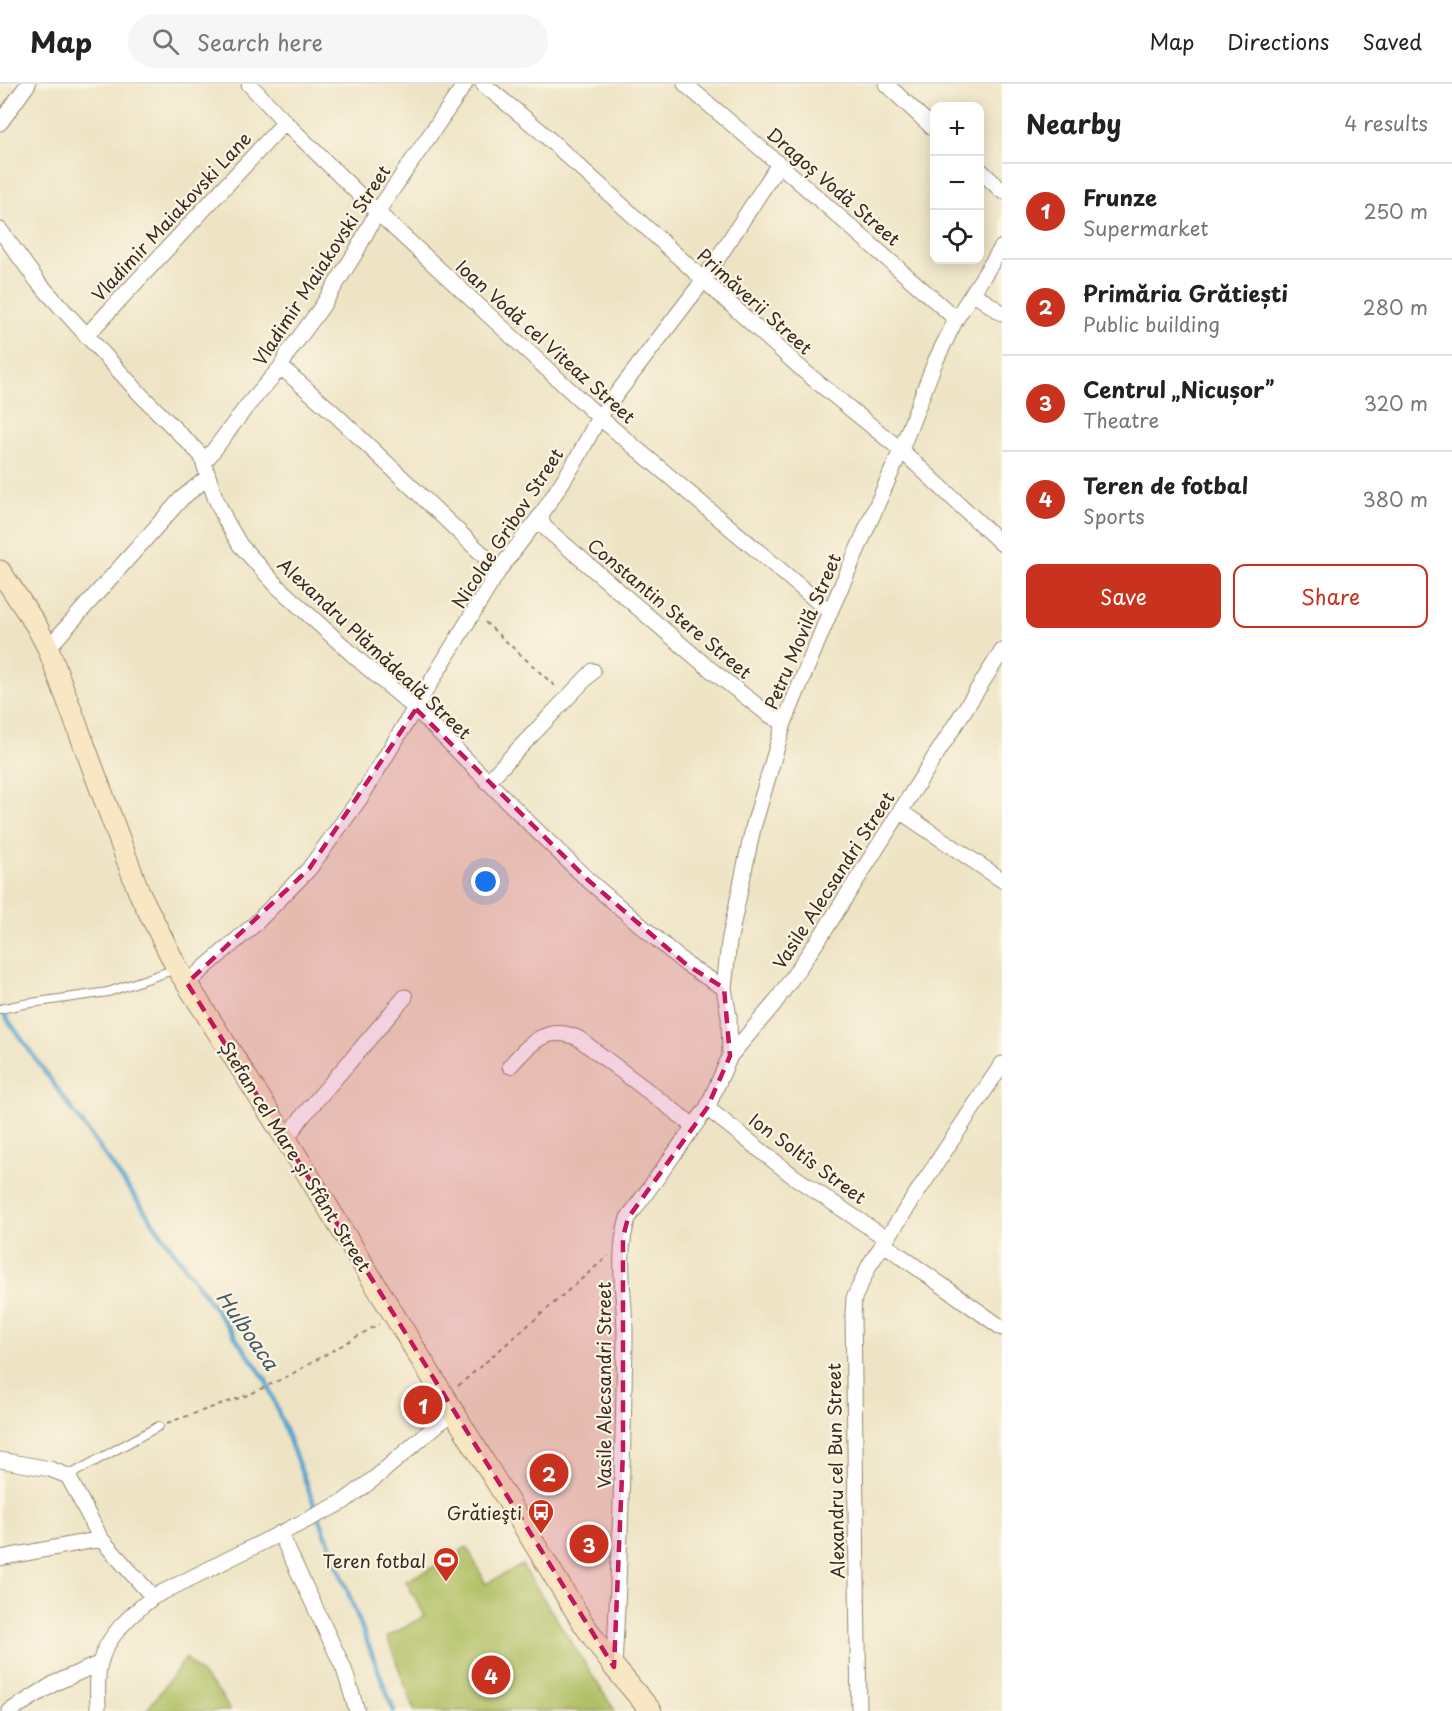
<!DOCTYPE html>
<html lang="en">
<head>
<meta charset="utf-8">
<style>
	:root { --surface:#fff; --page:#f6f6f6; --text:#222; --muted:#767676; --line:#e0e0e0; --accent:#c8321e }
	body { margin:0; font-family:"Playpen Sans",sans-serif; background:var(--page); color:var(--text) }
	.controls { position:absolute; right:18px; top:18px; display:grid; overflow:hidden; border-radius:12px; box-shadow:0 3px 15px #0003 }
	.controls button { width:54px; height:54px; display:grid; place-items:center; padding:0; border:0; border-bottom:2px solid var(--line); background:var(--surface); color:var(--text); font:30px sans-serif }
	.you { position:absolute; left:486px; top:798px; width:21px; height:21px; margin:-15px; border:4px solid #fff; border-radius:50%; background:#1a73e8; box-shadow:0 0 0 9px #1a73e833 }
	.badge { display:grid; place-items:center; width:39px; height:39px; border-radius:50%; background:var(--accent); color:#fff; font-size:20px; font-weight:700 }
	.pin { position:absolute; translate:-50% -50%; border:3px solid #fff; box-shadow:0 2px 6px #0006 }
	.list { margin:0; padding:0; list-style:none }
	h2 { display:flex; justify-content:space-between; align-items:center; height:78px; margin:0; padding:0 24px; font-size:26px }
	h2 small { font-size:20px; font-weight:400; color:var(--muted) }
	.list li { display:grid; grid-template-columns:39px 1fr auto; gap:18px; align-items:center; box-sizing:border-box; height:96px; padding:0 24px; border-top:2px solid var(--line) }
	.list b { display:block; font-size:22px; white-space:nowrap }
	.list p { margin:0; font-size:20px; white-space:nowrap; color:var(--muted) }
	.list em { font-size:20px; font-style:normal; color:var(--muted) }
	.actions { display:flex; gap:12px; padding:18px 24px }
	.actions a { flex:1; padding:14px 0; border:2px solid var(--accent); border-radius:12px; text-align:center; font-size:21px; color:var(--accent) }
	.actions .main { background:var(--accent); color:#fff }
	.icon { flex:none; width:33px; height:33px; fill:none; stroke:currentColor; stroke-width:2; stroke-linecap:round; stroke-linejoin:round }
	.map { position:relative; flex:none; width:1002px; height:1627px; overflow:hidden }
	header { display:flex; align-items:center; gap:36px; box-sizing:border-box; height:84px; padding:0 30px; background:var(--surface); border-bottom:2px solid var(--line) }
	header strong { font-size:28px }
	nav { display:flex; gap:33px; margin-inline-start:auto; font-size:21px }
	.search { width:420px; height:54px; background:var(--page); display:flex; align-items:center; gap:15px; box-sizing:border-box; padding:0 21px; border-radius:33px; color:var(--muted); font-size:22px }
	main { display:flex }
	aside { flex:1; background:var(--surface) }
	.map>svg:first-child { display:block }
</style>
</head>
<body>
<header>
<strong>Map</strong>
<div class="search"><svg class="icon" aria-label="search" viewBox="0 0 24 24"><circle cx="10" cy="10" r="6"/><path d="M15 15l6 6"/></svg>Search here</div>
<nav><a>Map</a><a>Directions</a><a>Saved</a></nav>
</header>
<main>
<div class="map">
<svg width="1002" height="1627" viewBox="0 0 1002 1627">
	<rect width="100%" height="100%" fill="#fcf5e5"/>
	<filter id="ink" filterUnits="userSpaceOnUse"><feTurbulence type="fractalNoise" baseFrequency=".0167" numOctaves="2"/><feDisplacementMap in="SourceGraphic" scale="12" xChannelSelector="R" yChannelSelector="G"/><feConvolveMatrix kernelMatrix="1 2 1 2 8 2 1 2 1" color-interpolation-filters="sRGB"/></filter>
	<filter id="wash" filterUnits="userSpaceOnUse"><feTurbulence type="fractalNoise" baseFrequency=".008" numOctaves="4" result="noise"/><feDisplacementMap in="SourceGraphic" scale="24" xChannelSelector="R" yChannelSelector="G"/><feGaussianBlur stdDeviation="1.35" result="paint"/><feColorMatrix in="noise" values="0 0 0 0 0 0 0 0 0 0 0 0 0 0 0 0 0 1.4 0 .05"/><feComposite in="paint" operator="in"/></filter>
	<g filter="url(#wash)">
		<rect width="100%" height="100%" fill="#eee4c5"/>
		<path fill="#aebe60" stroke="#74743f" stroke-width="1.5" d="M 467,1463 L 486,1500 L 522,1481 L 615,1627 L 415,1627 L 387,1553 L 425,1532 L 406,1497 L 461,1469 L 461,1466 Z
			M 186,1574 L 221,1611 L 230,1627 L 146,1627 Z"/>
		<g fill="none" stroke-linecap="round" stroke-linejoin="round">
			<path stroke="#54a3ce" stroke-width="4.5" d="M 0,925 L 266,1296 L 394,1627"/>
		</g>
	</g>
	<g filter="url(#ink)">
		<g fill="none" stroke-linecap="round" stroke-linejoin="round">
			<g stroke="#948772" stroke-width="10">
				<path id="lane" d="M 0,925 L 24,920 L 108,908 L 176,885
					M 68,1392 L 159,1342"/>
			</g>
			<g stroke="#948772" stroke-width="17">
				<path id="street" d="M 249,0 L 285,38 L 377,128 L 599,333 L 830,528
					M 483,0 L 538,45 L 805,288 L 901,366 L 1002,460
					M 685,0 L 779,80 L 956,235
					M 886,0 L 934,45
					M 0,39 L 28,0
					M 980,86 L 1002,107
					M 0,146 L 38,198 L 140,310 L 201,371 L 215,413 L 226,437 L 240,461 L 278,503 L 362,579 L 416,625 L 537,747 L 588,796 L 687,881 L 724,904
					M 974,210 L 1002,229
					M 86,252 L 285,38
					M 281,283 L 336,331 L 499,486
					M 204,379 L 247,322 L 281,283 L 288,269 L 321,224 L 356,168 L 377,128 L 465,0
					M 541,431 L 543,442 L 706,582 L 768,630 L 784,639
					M 48,564 L 182,414 L 207,394
					M 487,698 L 593,587
					M 901,728 L 1002,796
					M 187,899 L 254,841 L 309,785 L 361,713 L 499,486 L 541,431 L 577,375 L 599,333 L 703,197 L 779,80
					M 730,972 L 729,933 L 724,904 L 729,858 L 753,744 L 784,639 L 830,528 L 901,366 L 935,278 L 956,235 L 1002,163
					M 510,982 C 530,960 546,940 578,954 L 694,1042
					M 707,1024 L 793,1092 L 887,1155
					M 286,1055 L 302,1033 L 405,913
					M 884,1160 L 1002,1244
					M 0,1376 L 50,1385 L 68,1392 L 101,1455 L 153,1513
					M 280,1449 L 344,1585 L 357,1627
					M 0,1474 L 101,1455
					M 614,1583 C 620,1474 623,1366 625,1257 C 626,1217 615,1173 628,1134 L 707,1024 L 730,972 L 774,920 L 823,849 L 1002,567
					M 10,1627 L 55,1599 L 100,1579
					M 98,1627 C 98,1612 96,1594 100,1579 C 107,1551 132,1530 153,1513 L 343,1418 L 375,1394 L 453,1327
					M 859,1627 L 853,1230 L 854,1214 L 870,1180 L 1002,980"/>
			</g>
			<g stroke="#948772" stroke-width="23">
				<path id="secondary" d="M 0,487 L 36,541 L 48,564 L 139,808 L 177,884 L 286,1055 L 583,1539 L 614,1583 L 651,1627"/>
			</g>
			<path stroke="#948772" stroke-width="2" stroke-dasharray="4.5 4.5" stroke-linecap="butt" d="M 485,538 L 556,603
				M 458,1302 L 608,1172
				M 167,1339 L 248,1311 L 290,1291 L 379,1240"/>
			<use href="#lane" stroke="#fff" stroke-width="8"/>
			<use href="#street" stroke="#fff" stroke-width="15"/>
			<use href="#secondary" stroke="#f9e7c3" stroke-width="21"/>
		</g>
	</g>
	<path fill="#c2185b" fill-opacity="0.2" stroke="#c2185b" stroke-width="4.5" stroke-dasharray="12 8" stroke-linejoin="round" d="M 416,625 L 588,796 L 687,881 L 724,904 L 730,972 L 707,1024 L 628,1134 L 623,1153 L 623,1368 L 614,1583 L 187,899 L 309,785 Z"/>
	<defs>
		<g id="bus-pin" transform="scale(1.35)"><path d="M0 17L-7.5 6A9.5 9.5 0 1 1 7.5 6Z" fill="#c8321e" stroke="#fcf5e5"/><path d="M-5-6H5V4H4V6H2V4H-2V6H-4V4H-5ZM-3.5-4V0h7V-4ZM-3.5 1.2v1.5H-2V1.2ZM2 1.2v1.5H3.5V1.2Z" fill="#fff"/></g>
		<g id="stadium-pin" transform="scale(1.35)"><path d="M0 17L-7.5 6A9.5 9.5 0 1 1 7.5 6Z" fill="#c8321e" stroke="#fcf5e5"/><path d="M0-5a6.5 5 0 1 0 0 10a6.5 5 0 1 0 0-10ZM-3.5-1.8h7v3.6h-7Z" fill="#fff"/></g>
	</defs>
	<g fill-rule="evenodd">
		<use href="#bus-pin" x="541" y="1428"/>
		<use href="#stadium-pin" x="446" y="1476"/>
	</g>
	<g text-anchor="middle" dominant-baseline="central" stroke-width="4.5" stroke-linejoin="round" paint-order="stroke">
		<g font-size="18" fill="#3b2a1e" stroke="#fcf5e5">
			<text transform="translate(834 102) rotate(41)">Dragoș Vodă Street</text>
			<text transform="translate(171 132) rotate(-47)">Vladimir Maiakovski Lane</text>
			<text transform="translate(321 181) rotate(-57)">Vladimir Maiakovski Street</text>
			<text transform="translate(755 217) rotate(42)">Primăverii Street</text>
			<text transform="translate(546 257) rotate(42)">Ioan Vodă cel Viteaz Street</text>
			<text transform="translate(507 444) rotate(-57)">Nicolae Gribov Street</text>
			<text transform="translate(670 524) rotate(40)">Constantin Stere Street</text>
			<text transform="translate(802 547) rotate(-67)">Petru Movilă Street</text>
			<text transform="translate(375 564) rotate(43)">Alexandru Plămădeală Street</text>
			<text transform="translate(833 796) rotate(-57)">Vasile Alecsandri Street</text>
			<text transform="translate(296 1072) rotate(58)">Ștefan cel Mare și Sfânt Street</text>
			<text transform="translate(808 1074) rotate(36)">Ion Soltîs Street</text>
			<text transform="translate(603 1301) rotate(-90)">Vasile Alecsandri Street</text>
			<text transform="translate(835 1387) rotate(-91)">Alexandru cel Bun Street</text>
		</g>
		<g font-size="18" fill="#3b2a1e" stroke="#fcf5e5" text-anchor="end">
			<text x="522" y="1428">Grătieşti</text>
			<text x="426" y="1476">Teren fotbal</text>
		</g>
		<g font-size="20" font-style="italic" fill="#455a64" stroke="#fcf5e5">
			<text transform="translate(248 1246) rotate(55)">Hulboaca</text>
		</g>
	</g>
</svg>
<div class="controls">
<button>+</button>
<button>−</button>
<button><svg class="icon" aria-label="locate" viewBox="0 0 24 24"><circle cx="12" cy="12" r="6"/><path d="M12 2v4M12 18v4M2 12h4M18 12h4"/></svg></button>
</div>
<div class="you"></div>
<div class="pin badge" style="left:423px;top:1321px">1</div>
<div class="pin badge" style="left:549px;top:1389px">2</div>
<div class="pin badge" style="left:589px;top:1460px">3</div>
<div class="pin badge" style="left:491px;top:1591px">4</div>
</div>
<aside>
<h2>Nearby<small>4 results</small></h2>
<ul class="list">
<li><span class="badge">1</span><div><b>Frunze</b><p>Supermarket</p></div><em>250 m</em></li>
<li><span class="badge">2</span><div><b>Primăria Grătiești</b><p>Public building</p></div><em>280 m</em></li>
<li><span class="badge">3</span><div><b>Centrul „Nicușor”</b><p>Theatre</p></div><em>320 m</em></li>
<li><span class="badge">4</span><div><b>Teren de fotbal</b><p>Sports</p></div><em>380 m</em></li>
</ul>
<div class="actions"><a class="main">Save</a><a>Share</a></div>
</aside>
</main>
</body>
</html>
